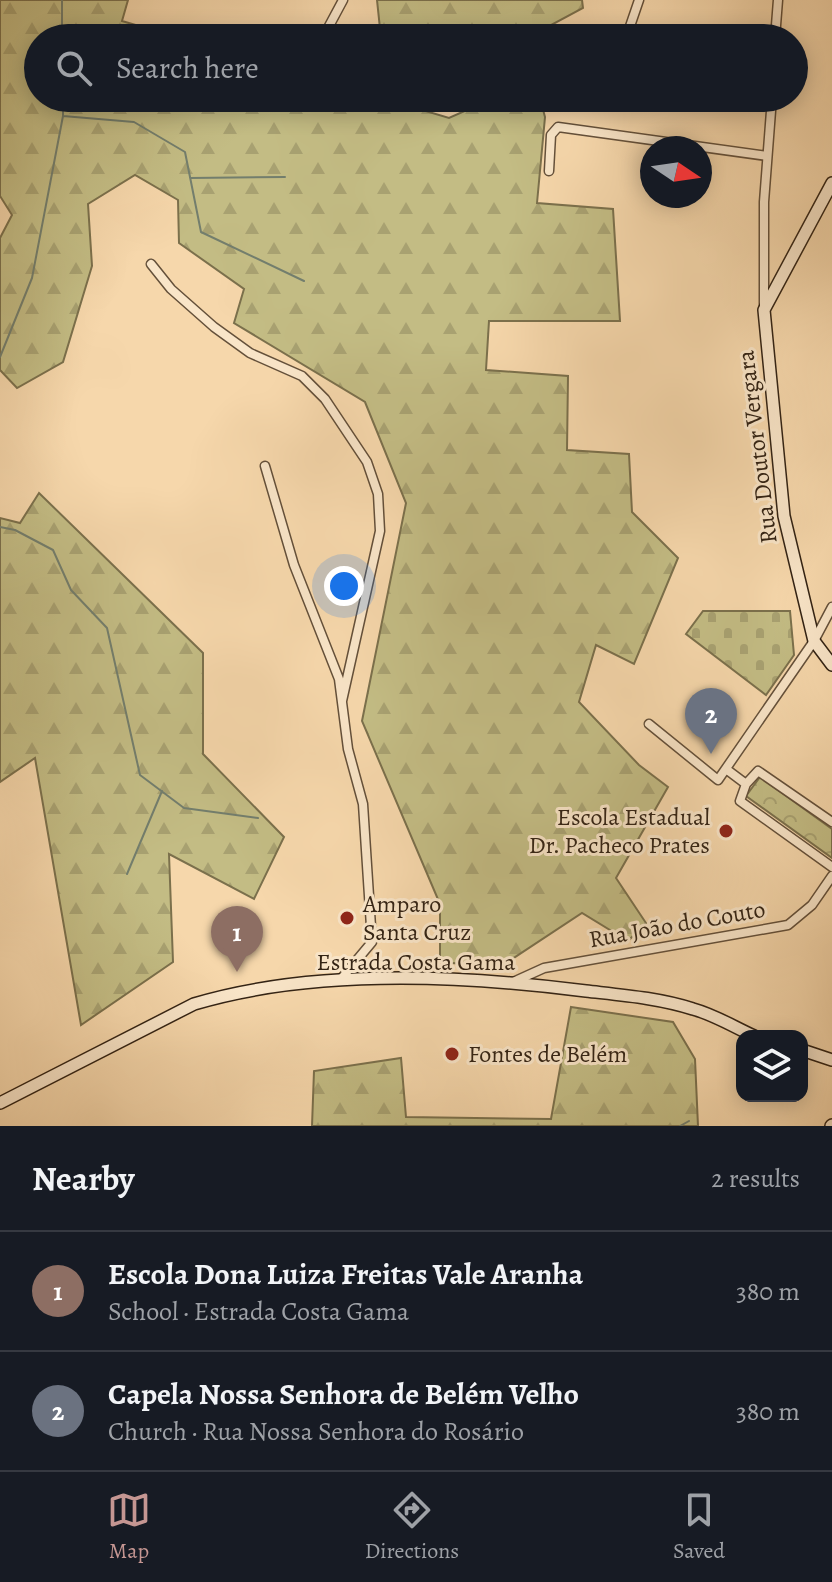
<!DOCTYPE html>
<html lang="en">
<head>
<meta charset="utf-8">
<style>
	:root { --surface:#171b24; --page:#242831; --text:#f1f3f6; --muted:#9ea1a6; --line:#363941; --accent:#c59692 }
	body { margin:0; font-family:Alegreya,serif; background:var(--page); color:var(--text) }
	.controls { position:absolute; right:24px; bottom:24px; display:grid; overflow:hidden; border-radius:16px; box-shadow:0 4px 20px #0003 }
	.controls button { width:72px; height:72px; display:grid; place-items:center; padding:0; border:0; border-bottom:2px solid var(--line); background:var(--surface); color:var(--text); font:40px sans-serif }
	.compass { position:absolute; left:640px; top:136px; width:72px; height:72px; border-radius:50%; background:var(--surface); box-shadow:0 4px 20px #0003; rotate:103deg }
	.you { position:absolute; left:344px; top:586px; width:28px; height:28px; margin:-20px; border:6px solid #fff; border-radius:50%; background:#1a73e8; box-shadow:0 0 0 12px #1a73e833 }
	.badge { display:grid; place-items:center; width:52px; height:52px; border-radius:50%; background:var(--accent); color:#fff; font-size:26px; font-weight:700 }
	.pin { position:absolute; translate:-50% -66px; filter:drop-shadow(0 2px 4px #0008) }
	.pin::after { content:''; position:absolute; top:42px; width:28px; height:24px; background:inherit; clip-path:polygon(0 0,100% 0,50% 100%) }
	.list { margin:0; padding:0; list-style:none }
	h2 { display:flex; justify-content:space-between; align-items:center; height:104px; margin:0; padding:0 32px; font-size:34px }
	h2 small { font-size:26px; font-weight:400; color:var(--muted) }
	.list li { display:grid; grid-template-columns:52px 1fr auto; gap:24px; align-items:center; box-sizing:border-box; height:120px; padding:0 32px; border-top:2px solid var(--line) }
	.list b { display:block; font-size:30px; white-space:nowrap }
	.list p { margin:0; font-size:26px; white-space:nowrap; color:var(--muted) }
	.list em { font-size:26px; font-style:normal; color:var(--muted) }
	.icon { flex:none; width:44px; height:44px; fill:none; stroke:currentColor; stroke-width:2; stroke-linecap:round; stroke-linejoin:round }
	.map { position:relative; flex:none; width:832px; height:1126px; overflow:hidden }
	.search { position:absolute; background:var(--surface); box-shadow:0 4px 20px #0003; left:24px; right:24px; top:24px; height:88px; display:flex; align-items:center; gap:20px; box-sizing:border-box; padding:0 28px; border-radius:44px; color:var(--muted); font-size:30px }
	.sheet { height:344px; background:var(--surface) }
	nav { display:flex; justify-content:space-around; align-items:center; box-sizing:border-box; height:112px; border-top:2px solid var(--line); background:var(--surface); font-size:22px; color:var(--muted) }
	nav a { display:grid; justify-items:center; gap:4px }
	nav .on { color:var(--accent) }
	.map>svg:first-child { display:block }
</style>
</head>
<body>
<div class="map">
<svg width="832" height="1126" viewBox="0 0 832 1126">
	<defs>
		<pattern id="forest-firs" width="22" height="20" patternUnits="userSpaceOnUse" patternTransform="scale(2)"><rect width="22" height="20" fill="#c3bc84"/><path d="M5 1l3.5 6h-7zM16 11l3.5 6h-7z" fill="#a8a171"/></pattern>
		<pattern id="cemetery-stones" width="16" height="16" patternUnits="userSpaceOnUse" patternTransform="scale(2)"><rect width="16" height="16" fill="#c3bc84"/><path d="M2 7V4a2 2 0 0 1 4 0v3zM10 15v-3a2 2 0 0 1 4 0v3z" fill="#a8a171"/></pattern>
		<pattern id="park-crowns" width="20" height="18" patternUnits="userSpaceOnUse" patternTransform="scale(2)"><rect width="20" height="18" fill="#c3bc84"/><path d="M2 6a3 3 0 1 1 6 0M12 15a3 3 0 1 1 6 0" fill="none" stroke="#a8a171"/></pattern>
	</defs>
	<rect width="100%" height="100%" fill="#f6d7ab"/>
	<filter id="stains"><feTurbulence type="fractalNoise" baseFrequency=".0025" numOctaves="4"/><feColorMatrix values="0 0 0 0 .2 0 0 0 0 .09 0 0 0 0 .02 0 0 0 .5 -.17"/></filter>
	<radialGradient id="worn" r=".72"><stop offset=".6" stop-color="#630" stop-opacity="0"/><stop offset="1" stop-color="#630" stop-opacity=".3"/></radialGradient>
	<path fill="url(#forest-firs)" stroke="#7b704c" stroke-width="2" d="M 0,0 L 128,0 L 122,21 L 180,38 L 38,38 L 38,98 L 382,98 L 449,118 L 494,98 L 540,98 L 545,117 L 537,203 L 613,209 L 620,321 L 489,321 L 486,370 L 568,376 L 567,450 L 629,454 L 632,512 L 678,558 L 634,664 L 596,645 L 579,702 L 639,765 L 668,787 L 616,878 L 646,923 L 628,941 L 582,913 L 500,967 L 440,962 L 440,904 L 362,721 L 406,503 L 365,402 L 234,323 L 244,289 L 179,243 L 178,200 L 135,175 L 88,204 L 92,266 L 63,362 L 17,388 L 0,370 L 0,238 L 12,215 L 0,196 Z
		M 377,0 L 582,0 L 583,8 L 527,38 L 381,38 Z
		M 39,493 L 203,653 L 203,754 L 284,837 L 254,899 L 169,854 L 173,962 L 81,1025 L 35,758 L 0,782 L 0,518 L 20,523 Z
		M 571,1007 L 673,1022 L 695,1059 L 698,1126 L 312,1126 L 314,1071 L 401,1058 L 406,1117 L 551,1119 Z"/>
	<path fill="url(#cemetery-stones)" stroke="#7b704c" stroke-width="2" d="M 703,611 L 790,611 L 794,655 L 766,695 L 686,634 Z"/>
	<path fill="url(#park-crowns)" stroke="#7b704c" stroke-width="2" d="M 760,777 L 832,829 L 832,858 L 746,796 Z"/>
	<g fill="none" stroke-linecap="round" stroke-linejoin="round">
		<path stroke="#737e6d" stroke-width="2" d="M 62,0 L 62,38
			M 63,116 L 134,122 L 185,152 L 201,232 L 304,281
			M 190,178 L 285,177
			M 0,357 L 32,278 L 63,116 L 63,98
			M 0,527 L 15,530 L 53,550 L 71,590 L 107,628 L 140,775 L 184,808 L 258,818
			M 127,874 L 162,791
			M 680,1126 L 689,1121"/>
		<g stroke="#64503a" stroke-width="11">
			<path id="minor" d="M 327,38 L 328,28 L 343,0
				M 626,38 L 639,0
				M 775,38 L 778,0
				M 549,171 L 551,135 L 558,127 L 767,156
				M 151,264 L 171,289 L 214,327 L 250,353 L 302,376 L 325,399 L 367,462 L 378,494 L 380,531 L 342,701
				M 764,309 L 764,202 L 772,98
				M 265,466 L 294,565 L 339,679 L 348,749 L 363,804 L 372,942 L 341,979
				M 649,724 L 718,780 L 814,641 L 832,607
				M 726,769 L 746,784 L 740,801 L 832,867
				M 746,784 L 758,771 L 832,822
				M 511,983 L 544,968 L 788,925 L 812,905 L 832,876"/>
		</g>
		<g stroke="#332314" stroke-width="14">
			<path id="secondary" d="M 832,183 L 764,310 L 784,516 L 814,641 L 832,665
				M 802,1050 L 832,1060
				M 0,1103 L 194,1004 C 315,968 461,975 586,991 C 621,995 659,998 693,1009 C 715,1015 734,1027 754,1036
				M 831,1126 L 832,1125"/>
		</g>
		<use href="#minor" stroke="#f9e5c8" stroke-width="8"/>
		<use href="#secondary" stroke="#f9e5c8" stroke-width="11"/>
	</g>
	<g fill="#8f2418" stroke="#f9e5c8" stroke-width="3">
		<circle cx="726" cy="831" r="8"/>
		<circle cx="347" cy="918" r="8"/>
		<circle cx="452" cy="1054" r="8"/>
	</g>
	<g text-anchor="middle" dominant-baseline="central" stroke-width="6" stroke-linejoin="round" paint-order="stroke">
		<g font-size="24" fill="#332314" stroke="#f9e5c8">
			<text transform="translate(757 447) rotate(-97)">Rua Doutor Vergara</text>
			<text transform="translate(677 924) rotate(-10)">Rua João do Couto</text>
			<text x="416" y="962">Estrada Costa Gama</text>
		</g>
		<g font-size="24" fill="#332314" stroke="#f9e5c8" text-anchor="start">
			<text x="710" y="817" text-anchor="end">Escola Estadual<tspan x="710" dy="28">Dr. Pacheco Prates</tspan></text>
			<text x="363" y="904">Amparo<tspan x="363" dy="28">Santa Cruz</tspan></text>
			<text x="468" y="1054">Fontes de Belém</text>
		</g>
	</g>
	<rect width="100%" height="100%" filter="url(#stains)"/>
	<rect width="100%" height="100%" fill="url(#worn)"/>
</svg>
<div class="controls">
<button><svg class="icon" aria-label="layers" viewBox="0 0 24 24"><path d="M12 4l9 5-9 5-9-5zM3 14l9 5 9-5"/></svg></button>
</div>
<svg class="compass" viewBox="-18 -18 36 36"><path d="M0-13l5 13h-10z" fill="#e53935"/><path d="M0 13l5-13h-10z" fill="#9ea1a6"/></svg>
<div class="you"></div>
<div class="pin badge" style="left:237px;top:972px;background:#8d6e63">1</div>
<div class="pin badge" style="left:711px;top:754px;background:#6b7280">2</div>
<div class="search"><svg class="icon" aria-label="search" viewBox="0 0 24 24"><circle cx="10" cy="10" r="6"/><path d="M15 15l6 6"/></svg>Search here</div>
</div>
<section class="sheet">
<h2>Nearby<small>2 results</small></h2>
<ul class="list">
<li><span class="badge" style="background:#8d6e63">1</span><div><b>Escola Dona Luiza Freitas Vale Aranha</b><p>School · Estrada Costa Gama</p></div><em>380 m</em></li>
<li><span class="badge" style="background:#6b7280">2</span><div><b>Capela Nossa Senhora de Belém Velho</b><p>Church · Rua Nossa Senhora do Rosário</p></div><em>380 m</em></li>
</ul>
</section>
<nav>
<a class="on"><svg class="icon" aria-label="map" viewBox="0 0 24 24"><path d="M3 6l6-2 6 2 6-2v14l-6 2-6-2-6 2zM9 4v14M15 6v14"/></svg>Map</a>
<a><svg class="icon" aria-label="directions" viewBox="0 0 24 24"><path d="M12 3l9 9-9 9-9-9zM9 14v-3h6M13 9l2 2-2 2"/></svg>Directions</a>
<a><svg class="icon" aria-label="saved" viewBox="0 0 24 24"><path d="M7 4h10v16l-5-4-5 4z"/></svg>Saved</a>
</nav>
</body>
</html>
